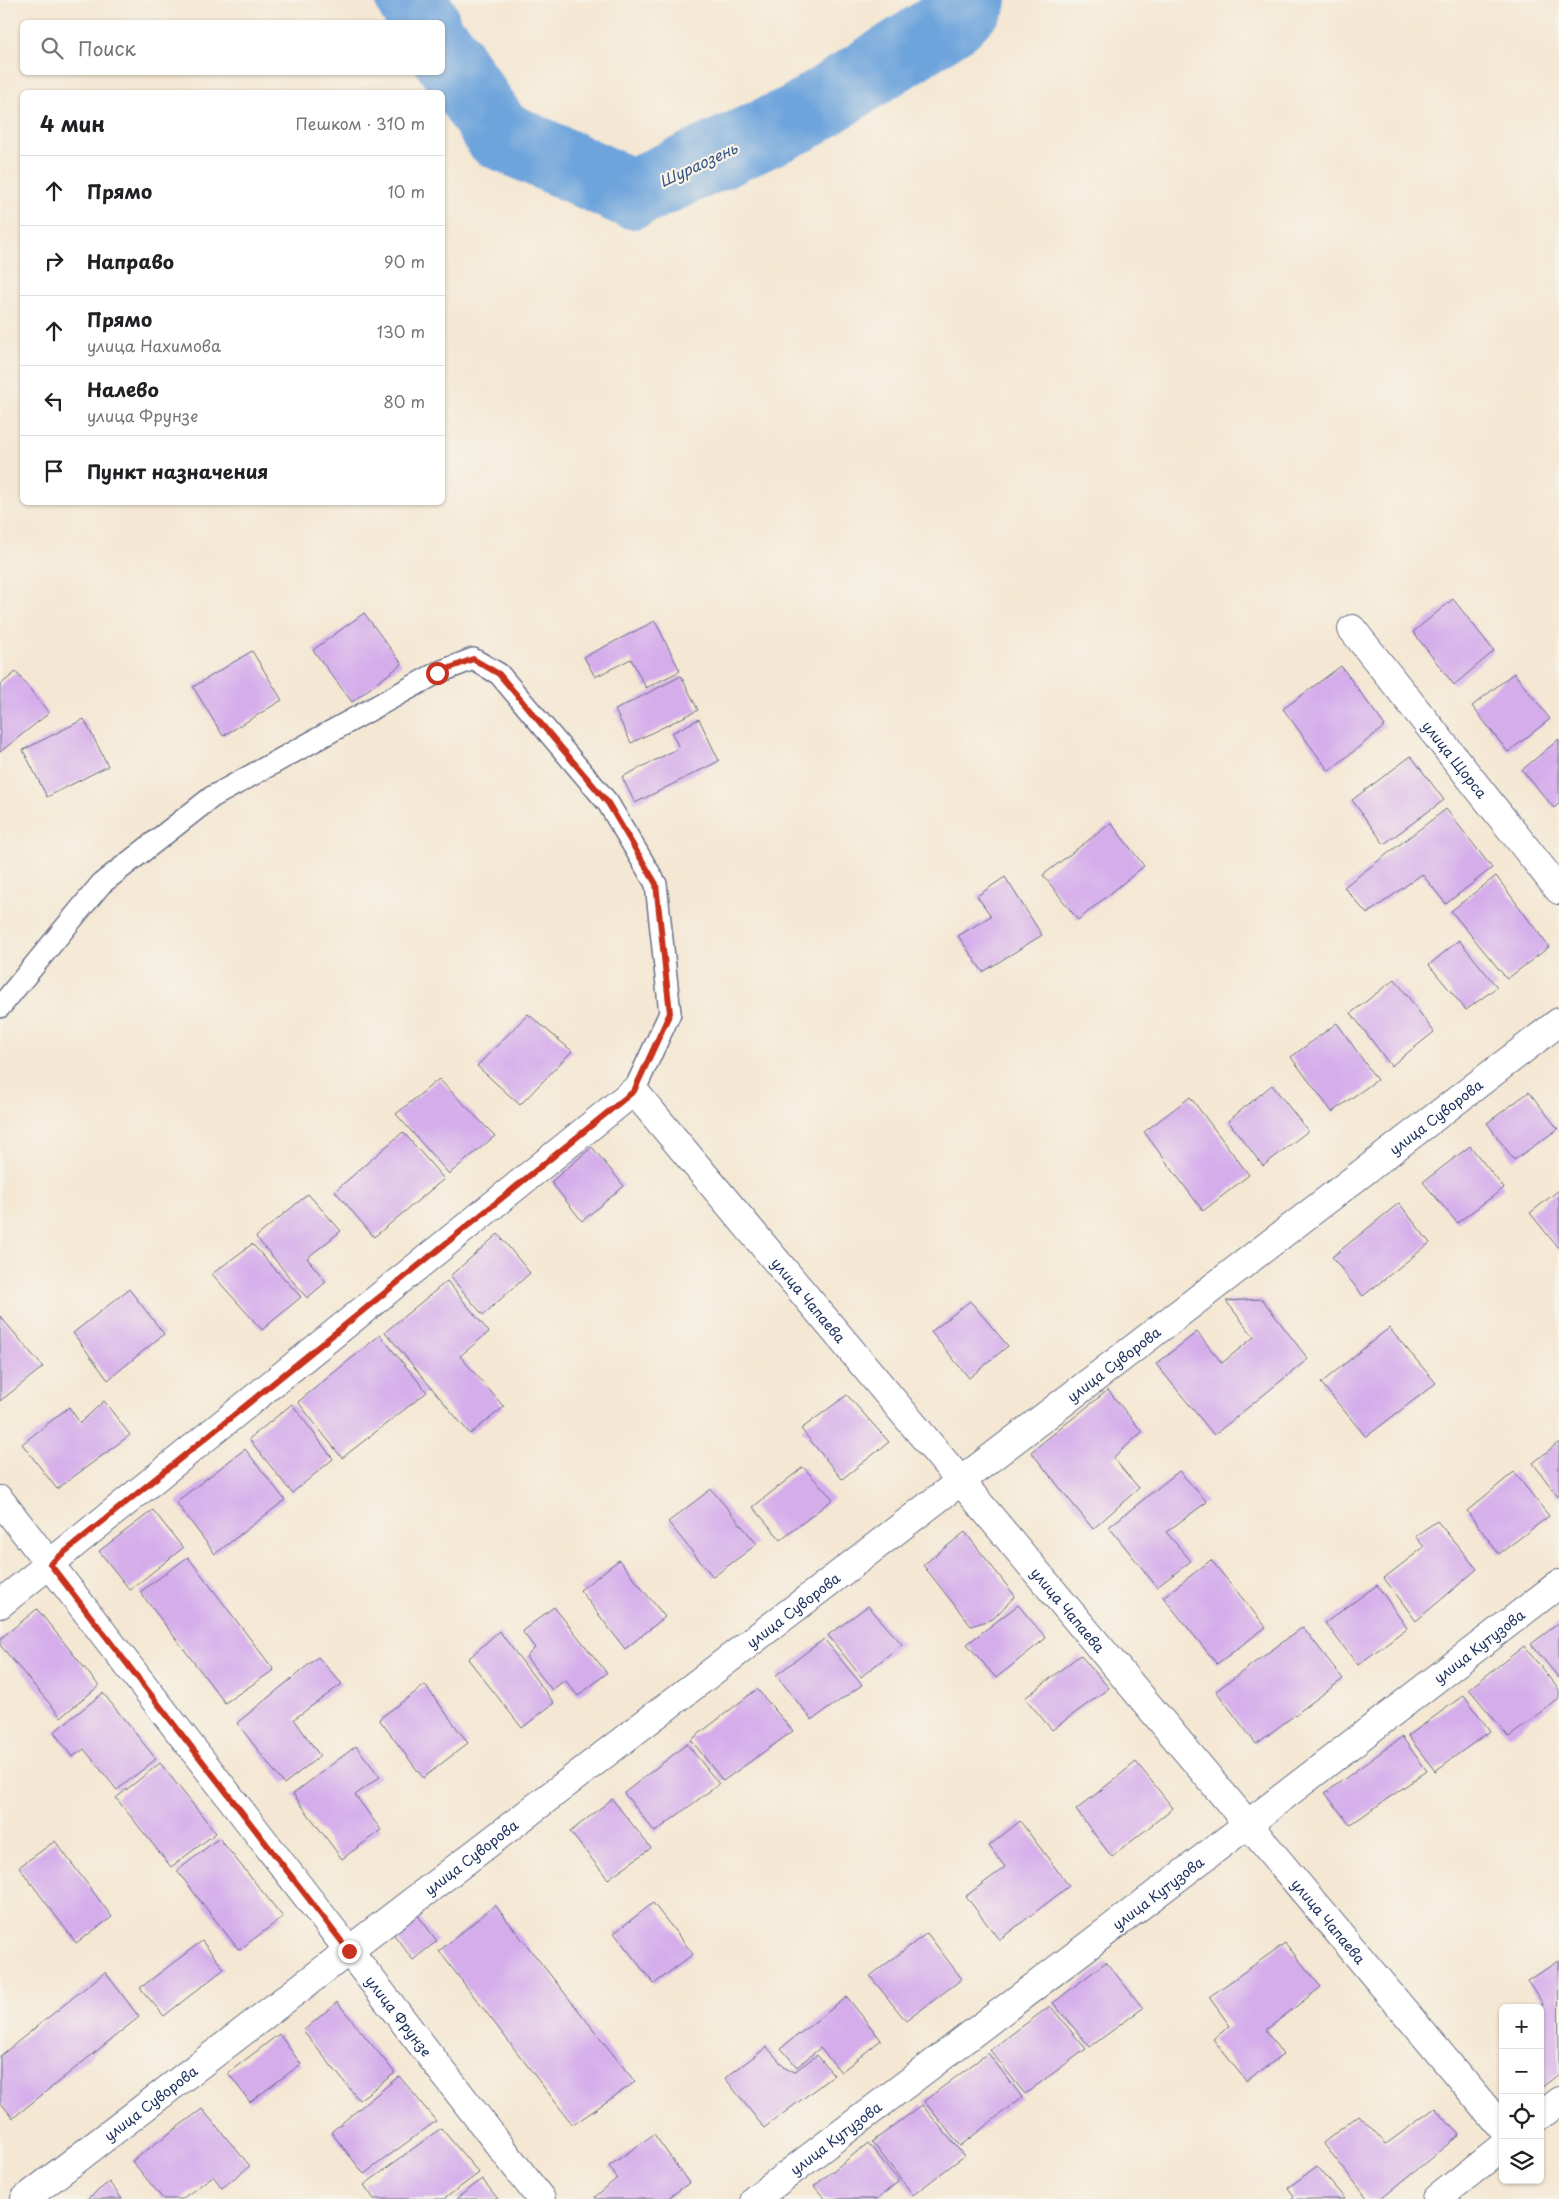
<!DOCTYPE html>
<html lang="ru">
<head>
<meta charset="utf-8">
<style>
	:root { --surface:#fff; --page:#f6f6f6; --text:#202124; --muted:#757577; --line:#e0e0e0 }
	body { margin:0; font-family:"Playpen Sans",sans-serif; background:var(--page); color:var(--text) }
	.controls { position:absolute; right:15px; bottom:15px; display:grid; overflow:hidden; border-radius:8px; box-shadow:0 1px 4px #0004 }
	.controls button { width:45px; height:45px; display:grid; place-items:center; padding:0; border:0; border-bottom:1px solid var(--line); background:var(--surface); color:var(--text); font:25px sans-serif }
	.stop { position:absolute; width:15px; height:15px; margin:-11px; border:4px solid #c8321e; border-radius:50%; background:#fff }
	.stop.end { background:#c8321e; border-color:#fff; box-shadow:0 1px 5px #0008 }
	.list { margin:0; padding:0; list-style:none }
	h2 { display:flex; justify-content:space-between; align-items:center; height:65px; margin:0; padding:0 20px; font-size:21px }
	h2 small { font-size:16px; font-weight:400; color:var(--muted) }
	.list li { display:grid; grid-template-columns:32px 1fr auto; gap:15px; align-items:center; box-sizing:border-box; height:70px; padding:0 20px; border-top:1px solid var(--line) }
	.list b { display:block; font-size:19px; white-space:nowrap }
	.list p { margin:0; font-size:16px; white-space:nowrap; color:var(--muted) }
	.list em { font-size:16px; font-style:normal; color:var(--muted) }
	.icon { flex:none; width:28px; height:28px; fill:none; stroke:currentColor; stroke-width:2; stroke-linecap:round; stroke-linejoin:round }
	.map { position:relative; flex:none; width:1559px; height:2199px; overflow:hidden }
	.search { position:absolute; background:var(--surface); box-shadow:0 1px 4px #0004; left:20px; top:20px; width:425px; height:55px; display:flex; align-items:center; gap:12px; box-sizing:border-box; padding:0 18px; border-radius:8px; color:var(--muted); font-size:19px }
	.panel { position:absolute; background:var(--surface); box-shadow:0 1px 4px #0004; left:20px; top:90px; width:425px; height:415px; border-radius:8px }
	.map>svg:first-child { display:block }
</style>
</head>
<body>
<div class="map">
<svg width="1559" height="2199" viewBox="0 0 1559 2199">
	<rect width="100%" height="100%" fill="#f7f3e8"/>
	<filter id="ink" filterUnits="userSpaceOnUse"><feTurbulence type="fractalNoise" baseFrequency=".02" numOctaves="2"/><feDisplacementMap in="SourceGraphic" scale="10" xChannelSelector="R" yChannelSelector="G"/><feConvolveMatrix kernelMatrix="1 2 1 2 8 2 1 2 1" color-interpolation-filters="sRGB"/></filter>
	<filter id="wash" filterUnits="userSpaceOnUse"><feTurbulence type="fractalNoise" baseFrequency=".0096" numOctaves="4" result="noise"/><feDisplacementMap in="SourceGraphic" scale="20" xChannelSelector="R" yChannelSelector="G"/><feGaussianBlur stdDeviation="1.12" result="paint"/><feColorMatrix in="noise" values="0 0 0 0 0 0 0 0 0 0 0 0 0 0 0 0 0 1.4 0 .05"/><feComposite in="paint" operator="in"/></filter>
	<g filter="url(#wash)">
		<rect width="100%" height="100%" fill="#f4e7d3"/>
		<g fill="none" stroke-linecap="round" stroke-linejoin="round">
			<path stroke="#6ea4dc" stroke-width="70" d="M 411,0 L 425,22
				M 442,49 L 498,134 L 632,194 L 799,118 L 954,19 L 972,0"/>
		</g>
		<g id="blocks">
			<path fill="#d5adeb" d="M 1453,599 L 1494,651 L 1454,685 L 1413,632 Z
				M 364,613 L 402,664 L 352,702 L 313,650 Z
				M 655,621 L 680,671 L 646,688 L 631,659 L 595,677 L 584,657 Z
				M 252,651 L 282,700 L 223,736 L 193,687 Z
				M 1341,666 L 1385,726 L 1329,771 L 1283,709 Z
				M 16,672 L 49,713 L 0,752 L 0,685 Z
				M 1514,673 L 1550,719 L 1508,752 L 1472,706 Z
				M 681,676 L 698,710 L 631,743 L 615,710 Z
				M 84,719 L 108,766 L 47,797 L 23,750 Z
				M 699,719 L 719,761 L 635,803 L 622,777 L 679,748 L 672,733 Z
				M 1559,739 L 1559,804 L 1554,808 L 1522,770 Z
				M 1411,756 L 1444,800 L 1384,844 L 1352,800 Z
				M 1446,809 L 1492,868 L 1446,904 L 1422,874 L 1367,914 L 1344,887 Z
				M 1111,823 L 1144,866 L 1078,920 L 1043,875 Z
				M 1496,876 L 1549,947 L 1507,979 L 1451,911 Z
				M 1005,877 L 1042,935 L 983,972 L 958,936 L 991,916 L 977,896 Z
				M 1459,940 L 1497,987 L 1466,1010 L 1429,965 Z
				M 1395,979 L 1434,1032 L 1391,1066 L 1351,1013 Z
				M 528,1014 L 572,1051 L 520,1105 L 477,1066 Z
				M 1337,1023 L 1377,1080 L 1332,1112 L 1291,1057 Z
				M 439,1079 L 495,1136 L 449,1174 L 396,1114 Z
				M 1272,1085 L 1308,1131 L 1263,1166 L 1228,1121 Z
				M 1529,1092 L 1558,1129 L 1514,1160 L 1487,1123 Z
				M 1190,1097 L 1249,1175 L 1203,1211 L 1144,1132 Z
				M 403,1132 L 444,1179 L 374,1237 L 335,1191 Z
				M 1470,1146 L 1504,1188 L 1457,1223 L 1423,1182 Z
				M 592,1147 L 624,1186 L 582,1221 L 551,1182 Z
				M 1559,1190 L 1559,1249 L 1530,1213 Z
				M 308,1194 L 341,1231 L 307,1258 L 326,1282 L 307,1298 L 256,1237 Z
				M 1399,1203 L 1430,1243 L 1363,1296 L 1332,1257 Z
				M 498,1234 L 530,1273 L 483,1315 L 450,1276 Z
				M 252,1244 L 301,1297 L 262,1330 L 212,1274 Z
				M 447,1281 L 489,1332 L 460,1356 L 504,1407 L 470,1434 L 385,1332 Z
				M 129,1289 L 164,1334 L 108,1380 L 73,1333 Z
				M 1262,1299 L 1308,1359 L 1214,1435 L 1156,1364 L 1197,1332 L 1222,1363 L 1254,1337 L 1226,1301 Z
				M 970,1301 L 1008,1346 L 969,1378 L 931,1332 Z
				M 0,1316 L 43,1367 L 0,1401 Z
				M 1389,1328 L 1436,1383 L 1366,1437 L 1321,1383 Z
				M 380,1335 L 427,1392 L 342,1458 L 298,1402 Z
				M 1108,1390 L 1142,1432 L 1113,1458 L 1139,1488 L 1093,1529 L 1031,1452 Z
				M 847,1395 L 889,1442 L 842,1479 L 801,1429 Z
				M 104,1401 L 130,1435 L 57,1489 L 22,1444 L 69,1407 L 80,1423 Z
				M 292,1404 L 333,1459 L 292,1493 L 249,1439 Z
				M 1559,1442 L 1559,1498 L 1533,1463 Z
				M 245,1449 L 285,1500 L 215,1554 L 176,1502 Z
				M 803,1467 L 833,1499 L 781,1540 L 753,1507 Z
				M 1179,1471 L 1207,1502 L 1166,1532 L 1191,1561 L 1157,1587 L 1109,1527 Z
				M 1514,1472 L 1549,1516 L 1499,1554 L 1467,1511 Z
				M 711,1489 L 757,1544 L 713,1577 L 668,1522 Z
				M 153,1510 L 183,1548 L 130,1590 L 99,1551 Z
				M 1437,1521 L 1477,1569 L 1416,1621 L 1384,1578 L 1424,1547 L 1415,1536 Z
				M 965,1532 L 1015,1596 L 993,1619 L 971,1626 L 923,1565 Z
				M 188,1557 L 274,1670 L 225,1703 L 140,1592 Z
				M 619,1560 L 665,1617 L 625,1649 L 580,1590 Z
				M 1211,1560 L 1266,1627 L 1217,1664 L 1163,1597 Z
				M 1377,1585 L 1407,1628 L 1358,1665 L 1325,1623 Z
				M 1018,1605 L 1046,1638 L 996,1678 L 967,1644 Z
				M 868,1606 L 902,1644 L 861,1677 L 828,1635 Z
				M 554,1607 L 607,1673 L 578,1696 L 565,1680 L 552,1690 L 526,1657 L 535,1648 L 522,1631 Z
				M 37,1609 L 99,1686 L 61,1717 L 0,1645 L 0,1639 Z
				M 1559,1623 L 1559,1678 L 1531,1644 Z
				M 1303,1627 L 1343,1679 L 1256,1744 L 1216,1691 Z
				M 499,1631 L 554,1703 L 522,1728 L 468,1659 Z
				M 824,1639 L 862,1685 L 812,1720 L 776,1675 Z
				M 1524,1646 L 1559,1690 L 1559,1699 L 1509,1737 L 1469,1689 Z
				M 1080,1655 L 1109,1688 L 1052,1730 L 1025,1698 Z
				M 318,1657 L 342,1684 L 294,1719 L 320,1756 L 284,1784 L 237,1723 Z
				M 425,1685 L 468,1743 L 423,1778 L 379,1719 Z
				M 757,1689 L 793,1731 L 723,1781 L 691,1740 Z
				M 103,1693 L 156,1759 L 117,1790 L 84,1749 L 72,1757 L 54,1732 Z
				M 1464,1695 L 1490,1731 L 1435,1771 L 1408,1736 Z
				M 1402,1737 L 1427,1771 L 1350,1825 L 1325,1793 Z
				M 687,1744 L 719,1784 L 655,1832 L 624,1793 Z
				M 356,1746 L 380,1777 L 355,1795 L 381,1830 L 342,1859 L 293,1794 Z
				M 1136,1762 L 1173,1808 L 1112,1857 L 1076,1810 Z
				M 160,1763 L 216,1833 L 171,1867 L 116,1798 Z
				M 612,1799 L 651,1848 L 608,1879 L 570,1832 Z
				M 1020,1821 L 1069,1886 L 999,1940 L 966,1896 L 1005,1867 L 989,1846 Z
				M 219,1838 L 283,1917 L 239,1950 L 177,1871 Z
				M 55,1841 L 112,1917 L 76,1943 L 19,1867 Z
				M 653,1903 L 693,1954 L 654,1984 L 614,1933 Z
				M 495,1905 L 635,2082 L 573,2125 L 439,1951 Z
				M 417,1914 L 437,1941 L 413,1960 L 392,1932 Z
				M 927,1933 L 962,1979 L 906,2021 L 870,1976 Z
				M 202,1941 L 224,1969 L 164,2016 L 140,1988 Z
				M 1285,1943 L 1321,1987 L 1266,2030 L 1283,2055 L 1246,2081 L 1213,2039 L 1230,2026 L 1209,1997 Z
				M 1558,1961 L 1559,2074 L 1540,2089 L 1540,2007 L 1543,2004 L 1528,1981 Z
				M 1106,1962 L 1143,2008 L 1090,2047 L 1053,2003 Z
				M 105,1972 L 139,2017 L 13,2118 L 0,2102 L 0,2056 Z
				M 847,1997 L 881,2040 L 841,2072 L 820,2048 L 797,2067 L 781,2048 Z
				M 337,2002 L 395,2073 L 359,2100 L 303,2031 Z
				M 1050,2006 L 1086,2049 L 1025,2094 L 990,2050 Z
				M 279,2034 L 301,2064 L 250,2102 L 228,2073 Z
				M 767,2047 L 785,2068 L 794,2072 L 817,2055 L 834,2075 L 764,2128 L 725,2078 Z
				M 988,2053 L 1022,2097 L 960,2146 L 924,2101 Z
				M 399,2076 L 436,2121 L 364,2174 L 331,2132 Z
				M 922,2105 L 964,2156 L 913,2195 L 872,2142 Z
				M 1435,2108 L 1459,2135 L 1381,2199 L 1368,2199 L 1323,2143 L 1359,2115 L 1386,2144 Z
				M 202,2109 L 250,2166 L 222,2188 L 213,2176 L 182,2199 L 163,2199 L 132,2161 Z
				M 441,2128 L 479,2173 L 444,2199 L 374,2199 L 364,2185 Z
				M 654,2134 L 689,2183 L 667,2199 L 596,2199 L 595,2197 L 617,2178 L 609,2166 Z
				M 868,2143 L 899,2181 L 877,2199 L 825,2199 L 814,2186 Z
				M 1317,2166 L 1345,2199 L 1291,2199 L 1294,2196 L 1288,2188 Z
				M 482,2179 L 498,2199 L 456,2199 Z
				M 109,2182 L 122,2199 L 87,2199 Z"/>
		</g>
	</g>
	<g filter="url(#ink)">
		<use href="#blocks" fill-opacity="0" stroke="#676f87" stroke-width="1"/>
		<g fill="none" stroke-linecap="round" stroke-linejoin="round">
			<g stroke="#676f87" stroke-width="24">
				<path id="lane" d="M 0,1007 L 101,884 L 212,797 L 437,673 L 473,659 L 499,674 L 608,803 L 656,884 L 670,1013 L 634,1091"/>
			</g>
			<g stroke="#676f87" stroke-width="30">
				<g id="street">
					<path id="s1" d="M 1352,629 L 1559,890"/>
					<path id="s2" d="M 0,1500 L 541,2199"/>
					<path id="s3" d="M 0,1604 L 634,1091 L 1503,2129"/>
					<path d="M 1540,2116 L 1559,2101"/>
					<path id="s4" d="M 25,2199 L 1559,1022"/>
					<path id="s5" d="M 755,2199 L 1248,1824 L 1559,1584"/>
					<path d="M 1437,2199 L 1503,2146"/>
				</g>
			</g>
			<use href="#lane" stroke="#fff" stroke-width="21"/>
			<use href="#street" stroke="#fff" stroke-width="28"/>
		</g>
	</g>
	<g fill="none" stroke-linecap="round" stroke-linejoin="round" filter="url(#ink)">
		<path stroke="#c8321e" stroke-width="6" d="M 349,1951 L 50,1564 L 634,1091 L 670,1013 L 656,884 L 608,803 L 499,674 L 473,659 L 437,673"/>
	</g>
	<g text-anchor="middle" dominant-baseline="central" stroke-width="4.5" stroke-linejoin="round" paint-order="stroke">
		<g font-size="14" fill="#1b2f5e" stroke="#f7f3e8">
			<text stroke="none"><textPath href="#s1" startOffset="166">улица Щорса</textPath></text>
			<text stroke="none"><textPath href="#s4" startOffset="1778">улица Суворова</textPath></text>
			<text stroke="none"><textPath href="#s3" startOffset="1088">улица Чапаева</textPath></text>
			<text stroke="none"><textPath href="#s4" startOffset="1372">улица Суворова</textPath></text>
			<text stroke="none"><textPath href="#s3" startOffset="1492">улица Чапаева</textPath></text>
			<text stroke="none"><textPath href="#s4" startOffset="968">улица Суворова</textPath></text>
			<text stroke="none"><textPath href="#s5" startOffset="911">улица Кутузова</textPath></text>
			<text stroke="none"><textPath href="#s4" startOffset="562">улица Суворова</textPath></text>
			<text stroke="none"><textPath href="#s5" startOffset="506">улица Кутузова</textPath></text>
			<text stroke="none"><textPath href="#s3" startOffset="1898">улица Чапаева</textPath></text>
			<text stroke="none"><textPath href="#s2" startOffset="652">улица Фрунзе</textPath></text>
			<text stroke="none"><textPath href="#s4" startOffset="158">улица Суворова</textPath></text>
			<text stroke="none"><textPath href="#s5" startOffset="101">улица Кутузова</textPath></text>
		</g>
		<g font-size="15" font-style="italic" fill="#345284" stroke="#f7f3e8">
			<text transform="translate(698 164) rotate(-25)">Шураозень</text>
		</g>
	</g>
</svg>
<div class="controls">
<button>+</button>
<button>−</button>
<button><svg class="icon" aria-label="locate" viewBox="0 0 24 24"><circle cx="12" cy="12" r="6"/><path d="M12 2v4M12 18v4M2 12h4M18 12h4"/></svg></button>
<button><svg class="icon" aria-label="layers" viewBox="0 0 24 24"><path d="M12 4l9 5-9 5-9-5zM3 14l9 5 9-5"/></svg></button>
</div>
<div class="stop" style="left:437px;top:673px"></div>
<div class="stop end" style="left:349px;top:1951px"></div>
<div class="search"><svg class="icon" aria-label="search" viewBox="0 0 24 24"><circle cx="10" cy="10" r="6"/><path d="M15 15l6 6"/></svg>Поиск</div>
<section class="panel">
<h2>4 мин<small>Пешком · 310 m</small></h2>
<ul class="list">
<li><svg class="icon" aria-label="ahead" viewBox="0 0 24 24"><path d="M12 20V5M6 11l6-6 6 6"/></svg><div><b>Прямо</b></div><em>10 m</em></li>
<li><svg class="icon" aria-label="right" viewBox="0 0 24 24"><path d="M7 20v-9h11M14 6l5 5-5 5"/></svg><div><b>Направо</b></div><em>90 m</em></li>
<li><svg class="icon" aria-label="ahead" viewBox="0 0 24 24"><path d="M12 20V5M6 11l6-6 6 6"/></svg><div><b>Прямо</b><p>улица Нахимова</p></div><em>130 m</em></li>
<li><svg class="icon" aria-label="left" viewBox="0 0 24 24"><path d="M17 20v-9H6M10 6l-5 5 5 5"/></svg><div><b>Налево</b><p>улица Фрунзе</p></div><em>80 m</em></li>
<li><svg class="icon" aria-label="arrive" viewBox="0 0 24 24"><path d="M6 21V4h12l-3 4 3 4H6"/></svg><div><b>Пункт назначения</b></div></li>
</ul>
</section>
</div>
</body>
</html>
